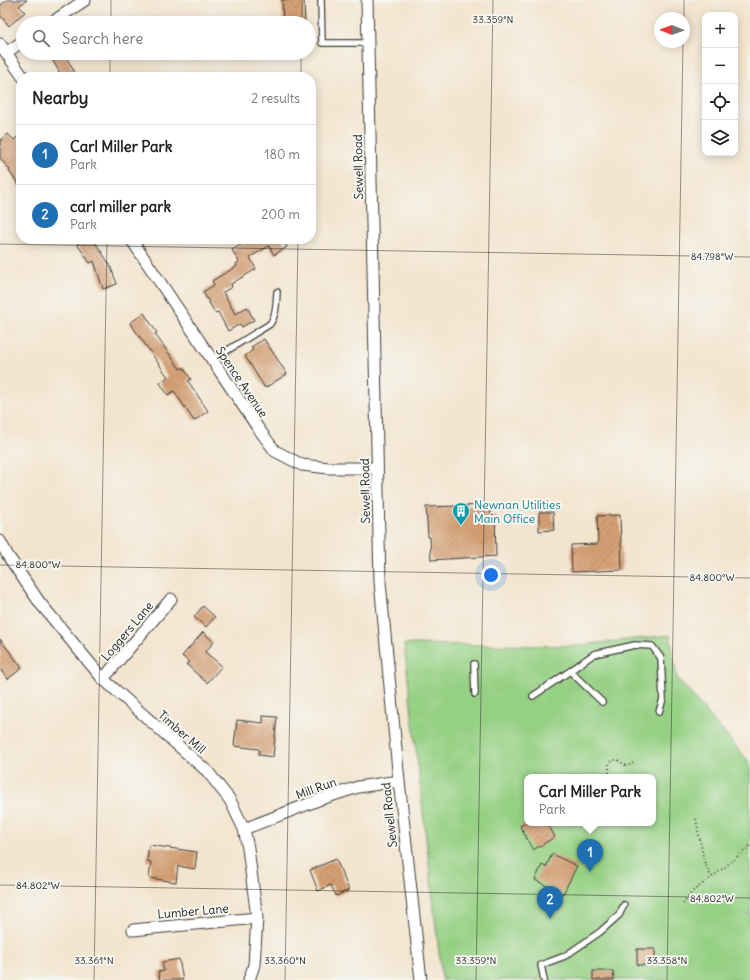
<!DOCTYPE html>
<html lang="en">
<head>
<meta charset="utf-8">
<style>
	:root { --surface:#fff; --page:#f6f6f6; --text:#222; --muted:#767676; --line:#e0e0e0; --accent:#1f6fb2 }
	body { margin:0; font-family:Delius,sans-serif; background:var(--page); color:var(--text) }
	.controls { position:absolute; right:12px; top:12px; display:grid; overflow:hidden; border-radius:8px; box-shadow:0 2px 10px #0003 }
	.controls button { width:36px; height:36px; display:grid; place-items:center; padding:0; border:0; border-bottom:1px solid var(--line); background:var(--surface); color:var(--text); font:20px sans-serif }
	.compass { position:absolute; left:654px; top:12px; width:36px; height:36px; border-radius:50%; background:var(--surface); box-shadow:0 2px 10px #0003; rotate:271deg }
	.you { position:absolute; left:491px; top:575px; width:14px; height:14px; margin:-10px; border:3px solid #fff; border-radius:50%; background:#1a73e8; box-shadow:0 0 0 6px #1a73e833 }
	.badge { display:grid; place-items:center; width:26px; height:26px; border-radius:50%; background:var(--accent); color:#fff; font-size:13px; font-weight:700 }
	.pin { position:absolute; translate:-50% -33px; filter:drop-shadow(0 1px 2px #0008) }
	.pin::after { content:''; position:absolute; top:21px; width:14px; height:12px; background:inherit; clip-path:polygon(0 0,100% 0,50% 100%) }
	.popup { position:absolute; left:524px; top:774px; width:132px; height:52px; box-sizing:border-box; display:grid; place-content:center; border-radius:8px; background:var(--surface); filter:drop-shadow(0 1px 3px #0005); font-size:13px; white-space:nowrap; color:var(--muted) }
	.popup b { font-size:15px; color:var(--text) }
	.popup::after { content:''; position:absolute; left:50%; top:100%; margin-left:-8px; border:8px solid transparent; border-top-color:var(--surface) }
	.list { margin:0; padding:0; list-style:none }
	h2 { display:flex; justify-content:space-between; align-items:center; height:52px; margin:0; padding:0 16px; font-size:17px }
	h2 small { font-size:13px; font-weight:400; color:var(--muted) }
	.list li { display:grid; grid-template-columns:26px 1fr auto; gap:12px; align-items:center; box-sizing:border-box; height:60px; padding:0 16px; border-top:1px solid var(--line) }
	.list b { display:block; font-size:15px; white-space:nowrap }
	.list p { margin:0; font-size:13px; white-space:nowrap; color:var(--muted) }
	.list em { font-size:13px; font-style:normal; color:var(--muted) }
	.icon { flex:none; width:22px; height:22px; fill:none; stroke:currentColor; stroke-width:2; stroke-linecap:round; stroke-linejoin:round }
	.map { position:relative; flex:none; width:750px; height:980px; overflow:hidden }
	.search { position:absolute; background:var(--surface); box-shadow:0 2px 10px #0003; left:16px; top:16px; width:300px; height:44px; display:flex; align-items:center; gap:10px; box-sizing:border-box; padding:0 14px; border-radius:22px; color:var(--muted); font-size:15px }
	.panel { position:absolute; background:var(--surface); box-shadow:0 2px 10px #0003; left:16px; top:72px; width:300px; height:172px; border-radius:16px }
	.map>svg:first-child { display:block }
</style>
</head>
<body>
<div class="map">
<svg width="750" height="980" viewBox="0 0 750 980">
	<defs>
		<pattern id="building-hatch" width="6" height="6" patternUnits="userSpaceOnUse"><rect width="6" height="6" fill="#d6a074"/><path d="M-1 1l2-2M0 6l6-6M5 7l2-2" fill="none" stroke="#ad825e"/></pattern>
	</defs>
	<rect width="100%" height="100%" fill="#f6f6f2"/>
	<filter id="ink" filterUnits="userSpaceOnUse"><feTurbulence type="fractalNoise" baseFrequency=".025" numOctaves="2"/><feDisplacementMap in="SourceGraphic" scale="8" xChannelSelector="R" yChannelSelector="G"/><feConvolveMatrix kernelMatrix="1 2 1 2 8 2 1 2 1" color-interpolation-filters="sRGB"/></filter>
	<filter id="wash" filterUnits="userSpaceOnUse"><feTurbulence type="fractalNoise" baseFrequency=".012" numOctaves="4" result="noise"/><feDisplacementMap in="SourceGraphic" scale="16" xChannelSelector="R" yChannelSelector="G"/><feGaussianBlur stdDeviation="0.9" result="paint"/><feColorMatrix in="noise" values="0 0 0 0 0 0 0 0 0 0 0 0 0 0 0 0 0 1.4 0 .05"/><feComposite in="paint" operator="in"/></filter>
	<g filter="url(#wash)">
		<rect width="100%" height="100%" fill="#f3e4cd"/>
		<path fill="#96d084" stroke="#597650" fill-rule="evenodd" d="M 670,635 L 677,678 L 750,763 L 750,980 L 442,980 L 404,644 L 573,646 ZM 527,777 L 653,777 L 653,823 L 527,823 Z"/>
		<g id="blocks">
			<path fill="url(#building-hatch)" d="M 7,0 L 27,0 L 19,6 L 25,12 L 9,26 L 0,15 L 0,6 Z
				M 282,0 L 304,0 L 305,23 L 283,23 Z
				M 59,53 L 64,53 L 77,77 L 62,77 L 51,57 Z
				M 8,134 L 14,140 L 17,137 L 21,142 L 21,188 L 9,171 L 10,170 L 0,158 L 0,141 Z
				M 84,239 L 93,239 L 110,265 L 117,284 L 103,289 L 94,261 L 90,263 L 77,244 Z
				M 251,239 L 282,239 L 287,247 L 274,255 L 269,246 L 250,257 L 256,269 L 231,284 L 232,287 L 223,292 L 235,314 L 247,307 L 254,320 L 242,327 L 240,324 L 228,331 L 218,312 L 215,313 L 203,292 L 214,285 L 212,281 L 237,266 L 236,264 L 239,262 L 232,250 Z
				M 144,313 L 157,333 L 155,334 L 180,369 L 183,367 L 191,379 L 188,381 L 208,411 L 194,421 L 174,391 L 168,395 L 160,383 L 168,377 L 130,323 Z
				M 264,339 L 287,374 L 265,388 L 245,356 L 253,350 L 251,347 Z
				M 490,505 L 491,515 L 495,515 L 496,556 L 431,560 L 430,537 L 428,537 L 426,507 Z
				M 539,512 L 553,512 L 554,530 L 539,531 Z
				M 620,515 L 622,570 L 572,572 L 571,545 L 598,544 L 597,516 Z
				M 203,606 L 215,617 L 206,627 L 194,617 Z
				M 203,632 L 214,642 L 205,652 L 222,666 L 207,683 L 186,664 L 189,662 L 182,656 Z
				M 0,639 L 22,668 L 8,679 L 0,669 Z
				M 263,716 L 277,717 L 273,757 L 259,755 L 259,749 L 234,746 L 237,720 L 263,723 Z
				M 526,823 L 547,823 L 555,837 L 533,850 L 520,826 Z
				M 149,845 L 197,852 L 195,869 L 178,866 L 176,882 L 149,878 L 151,862 L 147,861 Z
				M 552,854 L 577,866 L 563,894 L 535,880 L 542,865 L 546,867 Z
				M 336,859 L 349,890 L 336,896 L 331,885 L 318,891 L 310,870 Z
				M 637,949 L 655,949 L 655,965 L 637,965 Z
				M 179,959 L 183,980 L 160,980 L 158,972 L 164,971 L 162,962 Z
				M 593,971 L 613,971 L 614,980 L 593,980 Z"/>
		</g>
	</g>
	<g filter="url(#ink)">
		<use href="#blocks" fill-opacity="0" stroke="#3c3a37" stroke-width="1"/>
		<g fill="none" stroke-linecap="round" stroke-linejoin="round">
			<g stroke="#3c3a37" stroke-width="8">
				<path id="lane" d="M 321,0 L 322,43 L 368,43
					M 212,360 L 270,324 C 277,314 276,303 277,292
					M 474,664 L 475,694
					M 533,696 L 570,671
					M 602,702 L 570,671 L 594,654 L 635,645 L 652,646 L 661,658 L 663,699 L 659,712
					M 544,980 L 541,965 L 565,956 L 600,932 L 619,915 L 624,905"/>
			</g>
			<g stroke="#3c3a37" stroke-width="13">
				<path id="street" d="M 367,0 L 380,582 L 399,781 L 421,980
					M 51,23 L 85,0
					M 0,44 L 23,77
					M 7,52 L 23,41
					M 131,239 L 258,428 L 275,451 L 302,465 L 329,468 L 377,468
					M 0,541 L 8,556 L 40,603 L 103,679 L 208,772 L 230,800 L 244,829 L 248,848 L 257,918 L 254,965 L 249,980
					M 103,679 L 171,599
					M 244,829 L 321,799 L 358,787 L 399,781
					M 133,930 L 257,918"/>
			</g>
			<path stroke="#3c3a37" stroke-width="2" stroke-dasharray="1 3" stroke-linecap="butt" d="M 609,777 L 609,764 L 613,760 L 618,760 L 625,765 L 630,765 L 633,763
				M 696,819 L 704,861 L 711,877
				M 683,904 L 692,892 L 725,867 L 750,846"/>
			<use href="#lane" stroke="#fff" stroke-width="5.5"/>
			<use href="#street" stroke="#fff" stroke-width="11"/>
		</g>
	</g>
	<path fill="none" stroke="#1c1c1c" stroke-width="1" stroke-opacity="0.45" d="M 684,18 L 684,0M 111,23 L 111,0M 302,23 L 302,0M 110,77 L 110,53M 301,77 L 301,53M 0,244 L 750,257M 0,565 L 750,578M 0,885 L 750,898M 94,980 L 107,239M 285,980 L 298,239M 476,980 L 493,0M 667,980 L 683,42"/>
	<defs>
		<g id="building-pin" transform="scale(0.9)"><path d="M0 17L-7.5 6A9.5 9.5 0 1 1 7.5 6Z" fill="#0f9aa8" stroke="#f6f6f2"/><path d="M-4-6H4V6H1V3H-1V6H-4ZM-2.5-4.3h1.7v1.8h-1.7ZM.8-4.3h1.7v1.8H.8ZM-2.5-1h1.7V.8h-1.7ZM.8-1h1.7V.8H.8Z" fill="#fff"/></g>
	</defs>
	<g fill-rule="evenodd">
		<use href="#building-pin" x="461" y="511"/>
	</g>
	<g text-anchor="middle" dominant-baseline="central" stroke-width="4" stroke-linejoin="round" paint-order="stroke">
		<g font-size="12" fill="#1c1c1c" stroke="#f6f6f2">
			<text transform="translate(358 167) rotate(-91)">Sewell Road</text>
			<text transform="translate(242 382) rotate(56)">Spence Avenue</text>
			<text transform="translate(365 491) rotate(-91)">Sewell Road</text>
			<text transform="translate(127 631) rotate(-50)">Loggers Lane</text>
			<text transform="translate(182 732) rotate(41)">Timber Mill</text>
			<text transform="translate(316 788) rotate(-20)">Mill Run</text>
			<text transform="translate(389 815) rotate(-96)">Sewell Road</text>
			<text transform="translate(193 911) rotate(-5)">Lumber Lane</text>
		</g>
		<g font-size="12" fill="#0d838f" stroke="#f6f6f2" text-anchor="start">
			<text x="474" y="504">Newnan Utilities<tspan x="474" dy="14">Main Office</tspan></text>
		</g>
	</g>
	<g font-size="10" text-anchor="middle" fill="#1c1c1c" stroke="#f6f6f2" stroke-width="4" stroke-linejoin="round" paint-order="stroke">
		<text x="493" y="23">33.359°N</text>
		<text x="712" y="260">84.798°W</text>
		<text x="38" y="568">84.800°W</text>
		<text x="712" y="581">84.800°W</text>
		<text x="38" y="889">84.802°W</text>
		<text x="712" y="902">84.802°W</text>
		<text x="94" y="964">33.361°N</text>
		<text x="285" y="964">33.360°N</text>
		<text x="476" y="964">33.359°N</text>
		<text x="667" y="964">33.358°N</text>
	</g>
</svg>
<div class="controls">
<button>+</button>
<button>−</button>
<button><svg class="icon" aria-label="locate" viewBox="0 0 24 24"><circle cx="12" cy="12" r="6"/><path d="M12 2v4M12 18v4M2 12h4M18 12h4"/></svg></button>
<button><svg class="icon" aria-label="layers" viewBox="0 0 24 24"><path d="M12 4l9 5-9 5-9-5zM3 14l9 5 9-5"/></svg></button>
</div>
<svg class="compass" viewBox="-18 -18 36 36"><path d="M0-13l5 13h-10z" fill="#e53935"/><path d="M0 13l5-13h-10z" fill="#767676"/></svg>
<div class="you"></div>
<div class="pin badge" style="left:590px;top:872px">1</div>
<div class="popup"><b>Carl Miller Park</b>Park</div>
<div class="pin badge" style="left:550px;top:919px">2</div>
<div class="search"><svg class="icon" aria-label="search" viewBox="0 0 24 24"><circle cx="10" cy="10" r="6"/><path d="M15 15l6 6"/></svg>Search here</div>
<section class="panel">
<h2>Nearby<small>2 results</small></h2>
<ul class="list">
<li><span class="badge">1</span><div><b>Carl Miller Park</b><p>Park</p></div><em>180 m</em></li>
<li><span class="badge">2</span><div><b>carl miller park</b><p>Park</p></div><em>200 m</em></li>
</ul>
</section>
</div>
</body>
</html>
